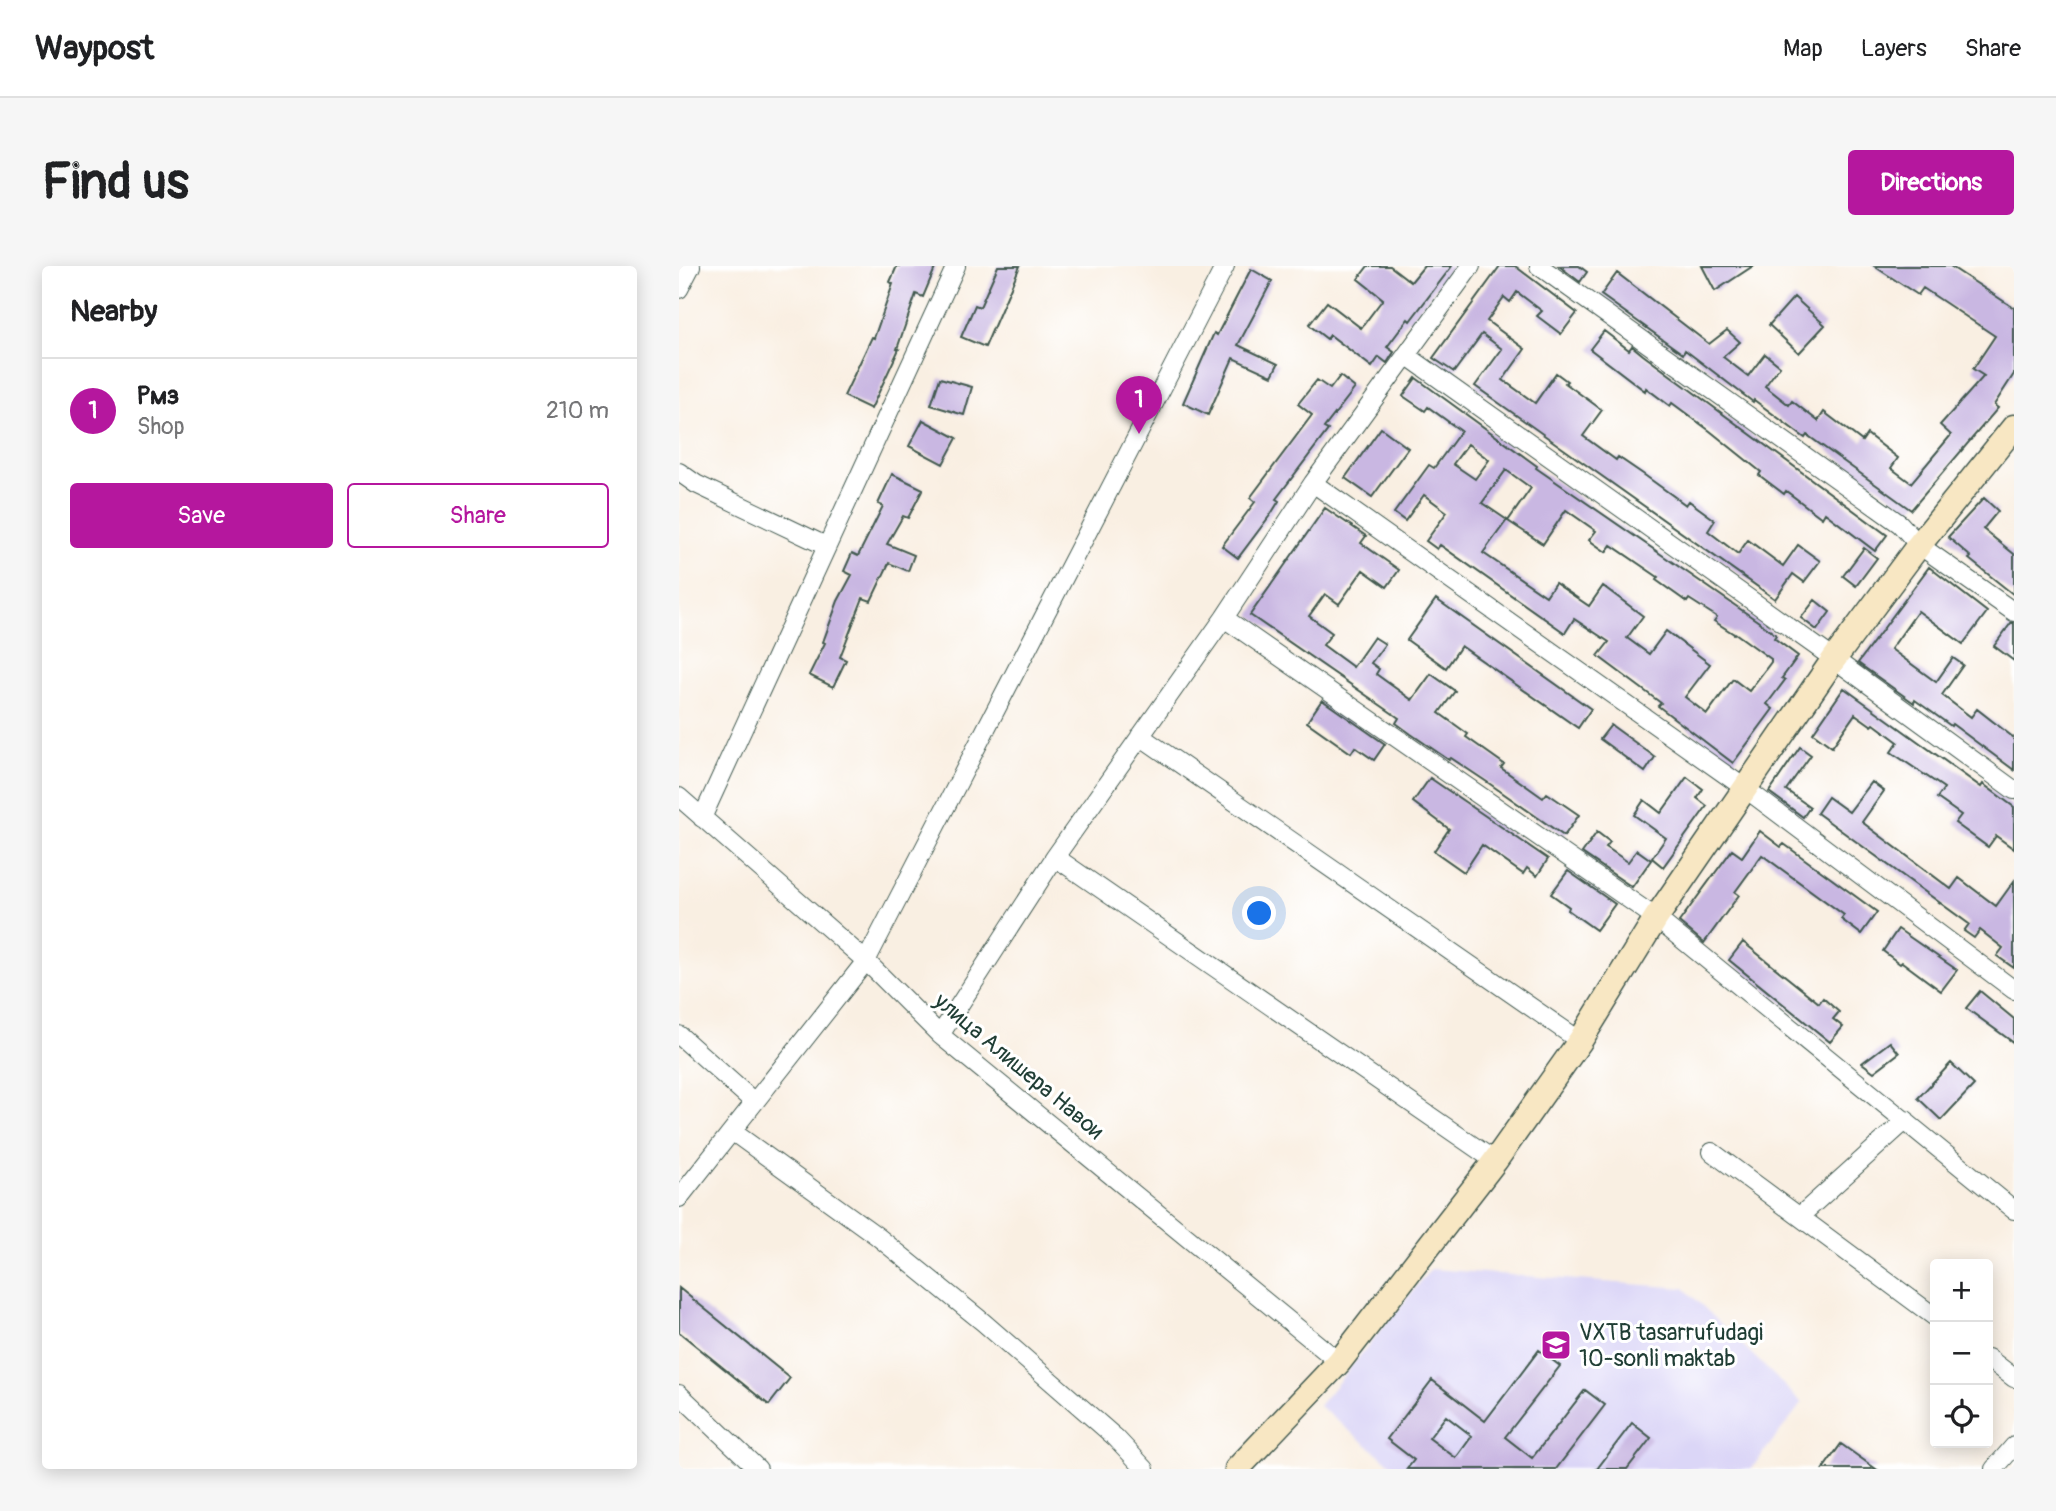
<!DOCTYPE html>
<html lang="en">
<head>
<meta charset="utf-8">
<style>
	:root { --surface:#fff; --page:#f6f6f6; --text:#202124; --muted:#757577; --line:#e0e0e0; --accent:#b5179e }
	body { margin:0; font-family:Pangolin,sans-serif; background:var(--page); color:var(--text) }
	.controls { position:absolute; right:21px; bottom:21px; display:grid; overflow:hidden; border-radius:7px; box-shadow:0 4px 18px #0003 }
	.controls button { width:63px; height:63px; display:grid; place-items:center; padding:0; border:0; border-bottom:2px solid var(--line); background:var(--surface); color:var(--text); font:35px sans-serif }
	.you { position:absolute; left:581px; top:648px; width:24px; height:24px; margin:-18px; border:5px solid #fff; border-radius:50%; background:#1a73e8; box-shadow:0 0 0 10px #1a73e833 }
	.badge { display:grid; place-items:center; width:46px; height:46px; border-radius:50%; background:var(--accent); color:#fff; font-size:23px; font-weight:700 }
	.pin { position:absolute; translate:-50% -58px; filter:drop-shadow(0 2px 4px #0008) }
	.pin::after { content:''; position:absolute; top:37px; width:24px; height:21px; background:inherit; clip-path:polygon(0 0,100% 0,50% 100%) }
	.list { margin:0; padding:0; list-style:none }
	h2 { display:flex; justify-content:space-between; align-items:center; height:91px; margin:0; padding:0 28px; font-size:30px }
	h2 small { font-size:23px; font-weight:400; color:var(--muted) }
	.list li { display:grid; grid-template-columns:46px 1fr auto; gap:21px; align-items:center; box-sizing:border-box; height:105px; padding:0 28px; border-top:2px solid var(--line) }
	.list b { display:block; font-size:26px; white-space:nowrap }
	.list p { margin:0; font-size:23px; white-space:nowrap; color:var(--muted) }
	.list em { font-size:23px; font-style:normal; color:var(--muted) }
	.actions { display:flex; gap:14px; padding:21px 28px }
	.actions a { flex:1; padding:16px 0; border:2px solid var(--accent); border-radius:7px; text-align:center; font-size:24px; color:var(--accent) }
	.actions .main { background:var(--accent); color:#fff }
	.icon { flex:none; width:38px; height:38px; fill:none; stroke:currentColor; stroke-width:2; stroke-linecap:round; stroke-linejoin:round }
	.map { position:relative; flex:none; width:1335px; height:1203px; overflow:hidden; border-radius:7px }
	header { display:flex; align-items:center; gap:42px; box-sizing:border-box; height:98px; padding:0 35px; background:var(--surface); border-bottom:2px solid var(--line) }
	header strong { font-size:33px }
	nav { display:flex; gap:38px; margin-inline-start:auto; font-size:24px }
	.intro { display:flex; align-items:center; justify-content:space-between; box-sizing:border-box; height:168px; padding:0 42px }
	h1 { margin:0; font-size:49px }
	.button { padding:18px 32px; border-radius:7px; background:var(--accent); color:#fff; font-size:24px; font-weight:700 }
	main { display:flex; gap:42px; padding:0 42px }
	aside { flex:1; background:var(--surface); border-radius:7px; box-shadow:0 4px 18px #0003 }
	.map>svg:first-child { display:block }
</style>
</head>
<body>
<header>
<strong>Waypost</strong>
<nav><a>Map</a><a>Layers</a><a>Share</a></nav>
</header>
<div class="intro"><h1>Find us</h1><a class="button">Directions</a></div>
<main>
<aside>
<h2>Nearby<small></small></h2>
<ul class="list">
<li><span class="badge">1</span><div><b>Рмз</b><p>Shop</p></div><em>210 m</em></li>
</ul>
<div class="actions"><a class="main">Save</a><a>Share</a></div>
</aside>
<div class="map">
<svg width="1335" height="1203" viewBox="0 0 1335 1203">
	<rect width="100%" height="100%" fill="#fff"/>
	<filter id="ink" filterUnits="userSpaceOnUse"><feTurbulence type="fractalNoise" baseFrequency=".0143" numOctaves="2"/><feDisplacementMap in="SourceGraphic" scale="14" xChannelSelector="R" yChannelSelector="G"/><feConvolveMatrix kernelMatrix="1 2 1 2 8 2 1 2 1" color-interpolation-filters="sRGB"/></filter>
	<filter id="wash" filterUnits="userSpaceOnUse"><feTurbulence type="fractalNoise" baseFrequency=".00686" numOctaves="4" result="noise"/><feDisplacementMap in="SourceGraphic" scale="28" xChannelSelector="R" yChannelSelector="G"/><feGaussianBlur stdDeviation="1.57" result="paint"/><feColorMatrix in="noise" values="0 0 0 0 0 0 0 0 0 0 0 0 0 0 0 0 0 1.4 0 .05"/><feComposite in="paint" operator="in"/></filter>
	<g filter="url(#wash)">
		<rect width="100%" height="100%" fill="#f9efe2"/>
		<path fill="#dbd6f7" d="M 752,1003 L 1005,1022 L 1123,1137 L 1072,1203 L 718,1203 L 640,1140 Z"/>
		<g id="blocks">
			<path fill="#c9b7e2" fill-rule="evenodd" d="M 218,0 L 257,0 L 244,31 L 237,28 L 218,83 L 220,83 L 192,143 L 165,130 L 193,71 L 195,72 L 214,18 L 211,16 Z
				M 319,0 L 341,0 L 306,81 L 282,71 L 296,39 L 301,41 Z
				M 689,0 L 711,0 L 732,16 L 745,0 L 773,0 L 731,55 L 729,53 L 708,81 L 715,86 L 708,97 L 700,91 L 693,101 L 651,69 L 648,73 L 630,59 L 648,36 L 682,62 L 704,33 L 679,13 Z
				M 821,0 L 836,0 L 898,47 L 882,68 L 858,50 L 863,45 L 838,26 L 831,36 L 825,31 L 808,55 L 846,83 L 824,114 L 856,137 L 877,107 L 888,115 L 886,117 L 923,144 L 904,170 L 937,194 L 939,191 L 964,208 L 1007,239 L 1010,235 L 1036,254 L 1029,265 L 1059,288 L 1069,274 L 1104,300 L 1119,279 L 1141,295 L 1125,316 L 1114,308 L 1096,333 L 796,120 L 823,83 L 803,68 L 775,106 L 754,92 Z
				M 880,0 L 900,0 L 908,6 L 901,16 Z
				M 1023,0 L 1074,0 L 1036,25 Z
				M 1195,0 L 1271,0 L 1335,42 L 1335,108 L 1315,139 L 1319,142 L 1232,244 L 1128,169 L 1126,172 L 1075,134 L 1074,136 L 1006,84 L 1004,88 L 922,29 L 938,7 L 1030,78 L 1048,64 L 1061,76 L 1044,91 L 1069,110 L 1086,88 L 1101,100 L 1086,120 L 1110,139 L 1113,135 L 1139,155 L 1145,146 L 1183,175 L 1188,168 L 1219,192 L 1212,202 L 1232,217 L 1272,169 L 1261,159 L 1305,110 L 1294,103 L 1316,70 L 1244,22 L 1239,29 Z
				M 572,3 L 593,15 L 559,79 L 599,98 L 593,110 L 554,92 L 529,149 L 504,137 L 535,67 L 538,69 Z
				M 1115,31 L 1146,59 L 1120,87 L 1090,59 Z
				M 925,65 L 950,84 L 953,80 L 964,89 L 1208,269 L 1196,285 L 1146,247 L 1143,252 L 1107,225 L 1105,228 L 1080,209 L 1082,206 L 1031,165 L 993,137 L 991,140 L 967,122 L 966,125 L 911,83 Z
				M 661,110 L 676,122 L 645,162 L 649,164 L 597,233 L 600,235 L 592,248 L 559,292 L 543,280 L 576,236 L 571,232 L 633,149 L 619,138 L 638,114 L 651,123 Z
				M 261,112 L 293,121 L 285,149 L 252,139 Z
				M 737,112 L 858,200 L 857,202 L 1080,356 L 1097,369 L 1095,372 L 1119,390 L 1103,412 L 1106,414 L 1088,438 L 1094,443 L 1054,497 L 979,440 L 982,437 L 919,390 L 930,376 L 895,353 L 886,367 L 761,279 L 758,283 L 747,275 L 768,246 L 745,229 L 726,255 L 715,247 L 750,199 L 755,202 L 782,165 L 749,141 L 746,145 L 724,130 ZM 789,178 L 810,194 L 796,213 L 774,198 ZM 827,204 L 852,222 L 829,255 L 864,278 L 887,244 L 917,265 L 910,274 L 927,286 L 932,279 L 979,311 L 977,314 L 1008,336 L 1010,333 L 1038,351 L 1035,355 L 1055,368 L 1056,367 L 1092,393 L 1092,396 L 1070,425 L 1054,413 L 1028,448 L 1006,431 L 1031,398 L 987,365 L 970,388 L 948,372 L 964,350 L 924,320 L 910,340 L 876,317 L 867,330 L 804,287 L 828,254 L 803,237 Z
				M 244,154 L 278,172 L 264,198 L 230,180 Z
				M 702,162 L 729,182 L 693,231 L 666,212 Z
				M 213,208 L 244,223 L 229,252 L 224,250 L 208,278 L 235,289 L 229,305 L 210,297 L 192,335 L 184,332 L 161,391 L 167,394 L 154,421 L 130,409 L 146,377 L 144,376 L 159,335 L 173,309 L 165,305 L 173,287 L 179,290 L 204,240 L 199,238 Z
				M 1305,232 L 1319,245 L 1304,263 L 1335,288 L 1335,329 L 1290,293 L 1292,291 L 1269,271 Z
				M 646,242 L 687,270 L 682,277 L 720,304 L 708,321 L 684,304 L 660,338 L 646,328 L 630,350 L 653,367 L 644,379 L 674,401 L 695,371 L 706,378 L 692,397 L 700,403 L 697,408 L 733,434 L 752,408 L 776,425 L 760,447 L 789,468 L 787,471 L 825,498 L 822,502 L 864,532 L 868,527 L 900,549 L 885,570 L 811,518 L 772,492 L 770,494 L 732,468 L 717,457 L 720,452 L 571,349 Z
				M 1185,282 L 1198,292 L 1177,320 L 1164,310 Z
				M 1250,301 L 1308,346 L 1284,378 L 1239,345 L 1212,383 L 1257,416 L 1274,392 L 1284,399 L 1263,429 L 1292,451 L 1298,443 L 1335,472 L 1335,504 L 1273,458 L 1272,460 L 1236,434 L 1235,437 L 1179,397 Z
				M 757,333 L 912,443 L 899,462 L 782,380 L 767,402 L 728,374 Z
				M 1136,334 L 1151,346 L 1138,364 L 1122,352 Z
				M 1332,357 L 1335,357 L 1335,395 L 1315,380 Z
				M 1165,422 L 1302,521 L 1304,518 L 1335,541 L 1335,583 L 1317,570 L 1309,581 L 1276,557 L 1282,549 L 1258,532 L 1265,522 L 1212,486 L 1219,476 L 1195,458 L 1193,460 L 1176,448 L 1153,481 L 1134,467 Z
				M 643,434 L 706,478 L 695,494 L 676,481 L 672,487 L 628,456 Z
				M 932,459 L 976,491 L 966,506 L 921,473 Z
				M 1121,481 L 1132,489 L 1107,524 L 1131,541 L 1124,551 L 1090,526 Z
				M 1008,511 L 1024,523 L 1018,532 L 1028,540 L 984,601 L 973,592 L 987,572 L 955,549 L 965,534 L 982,547 Z
				M 751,512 L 869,593 L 858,610 L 848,602 L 844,608 L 803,579 L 785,606 L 755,585 L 770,563 L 734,536 Z
				M 1193,516 L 1205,525 L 1183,556 L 1272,623 L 1280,612 L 1317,640 L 1335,615 L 1335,702 L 1318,690 L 1324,682 L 1301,664 L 1295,672 L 1285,665 L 1290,658 L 1138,547 L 1149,531 L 1170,546 Z
				M 1081,565 L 1102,581 L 1105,578 L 1198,646 L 1182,668 L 1162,653 L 1165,649 L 1083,589 L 1056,626 L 1060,629 L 1025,677 L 1000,656 L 1053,584 L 1063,591 Z
				M 918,566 L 931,576 L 927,581 L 949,596 L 958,584 L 972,594 L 953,621 L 903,587 Z
				M 889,605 L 936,638 L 917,664 L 889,644 L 890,641 L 872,628 Z
				M 1219,663 L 1278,704 L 1262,725 L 1223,696 L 1221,698 L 1204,685 Z
				M 1064,676 L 1140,737 L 1144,732 L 1160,746 L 1154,753 L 1164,761 L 1151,776 L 1050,694 Z
				M 1301,725 L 1335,753 L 1335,777 L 1287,742 Z
				M 1211,776 L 1220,787 L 1195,806 L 1183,797 Z
				M 1272,797 L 1295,819 L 1262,854 L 1239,832 Z
				M 0,1022 L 111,1112 L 90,1139 L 0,1066 Z
				M 860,1084 L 881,1100 L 826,1171 L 853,1192 L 906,1124 L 926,1139 L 877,1203 L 728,1203 L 735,1194 L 708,1173 L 753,1114 L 806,1155 ZM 767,1150 L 793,1170 L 777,1192 L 750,1172 Z
				M 953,1157 L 972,1172 L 948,1203 L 918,1203 Z
				M 1162,1178 L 1197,1203 L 1144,1203 Z"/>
		</g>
	</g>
	<g filter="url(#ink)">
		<use href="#blocks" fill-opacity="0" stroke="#40584e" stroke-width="2"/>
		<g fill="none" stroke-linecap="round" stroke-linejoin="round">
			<g stroke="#40584e" stroke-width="20">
				<path id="street" d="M 860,0 L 1221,258 L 1240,279 L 1335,346
					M 0,23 L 12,0
					M 727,89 L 1155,393 L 1335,524
					M 0,206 L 17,218 L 147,280
					M 634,217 L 1067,523 L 1335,724
					M 545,352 L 977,652 L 1335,944
					M 461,470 L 901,775
					M 0,531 L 187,695 L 261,769 L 660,1096
					M 23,552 L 277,0
					M 376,591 L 816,895
					M 0,769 L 75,836
					M 261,769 L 376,591 L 545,352 L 634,217 L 792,0
					M 54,866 L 198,970 L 304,1056 L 437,1172 L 466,1203
					M 1033,886 L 1256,1051
					M 0,932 L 187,695 L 546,0
					M 1121,950 L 1227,854
					M 1309,1092 L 1335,1112
					M 0,1128 L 79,1203
					M 1315,1203 L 1335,1180"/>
			</g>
			<g stroke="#40584e" stroke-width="27">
				<path id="secondary" d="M 558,1203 L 660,1096 L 816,895 L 901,775 L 977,652 L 1155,393 L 1240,279 L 1335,161"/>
			</g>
			<use href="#street" stroke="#fff" stroke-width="18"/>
			<use href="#secondary" stroke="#f8e7c3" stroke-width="24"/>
		</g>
	</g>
	<defs>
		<g id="school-square" transform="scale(1.575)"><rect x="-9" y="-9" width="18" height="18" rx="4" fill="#b5179e" stroke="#fff"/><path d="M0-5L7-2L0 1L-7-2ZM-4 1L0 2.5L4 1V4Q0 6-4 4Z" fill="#fff"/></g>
	</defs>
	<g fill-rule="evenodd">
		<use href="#school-square" x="877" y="1079"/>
	</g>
	<g text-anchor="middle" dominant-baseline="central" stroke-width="6" stroke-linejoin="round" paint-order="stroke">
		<g font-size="23" fill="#1f3d34" stroke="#fff">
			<text transform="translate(340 800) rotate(40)">улица Алишера Навои</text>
		</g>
		<g font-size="23" fill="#1f3d34" stroke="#fff" text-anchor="start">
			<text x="900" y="1066">VXTB tasarrufudagi<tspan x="900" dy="26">10-sonli maktab</tspan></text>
		</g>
	</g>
</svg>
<div class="controls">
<button>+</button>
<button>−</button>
<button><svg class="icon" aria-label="locate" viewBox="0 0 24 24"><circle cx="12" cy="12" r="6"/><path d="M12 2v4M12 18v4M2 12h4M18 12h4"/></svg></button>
</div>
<div class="you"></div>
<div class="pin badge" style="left:460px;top:168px">1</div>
</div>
</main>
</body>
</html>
